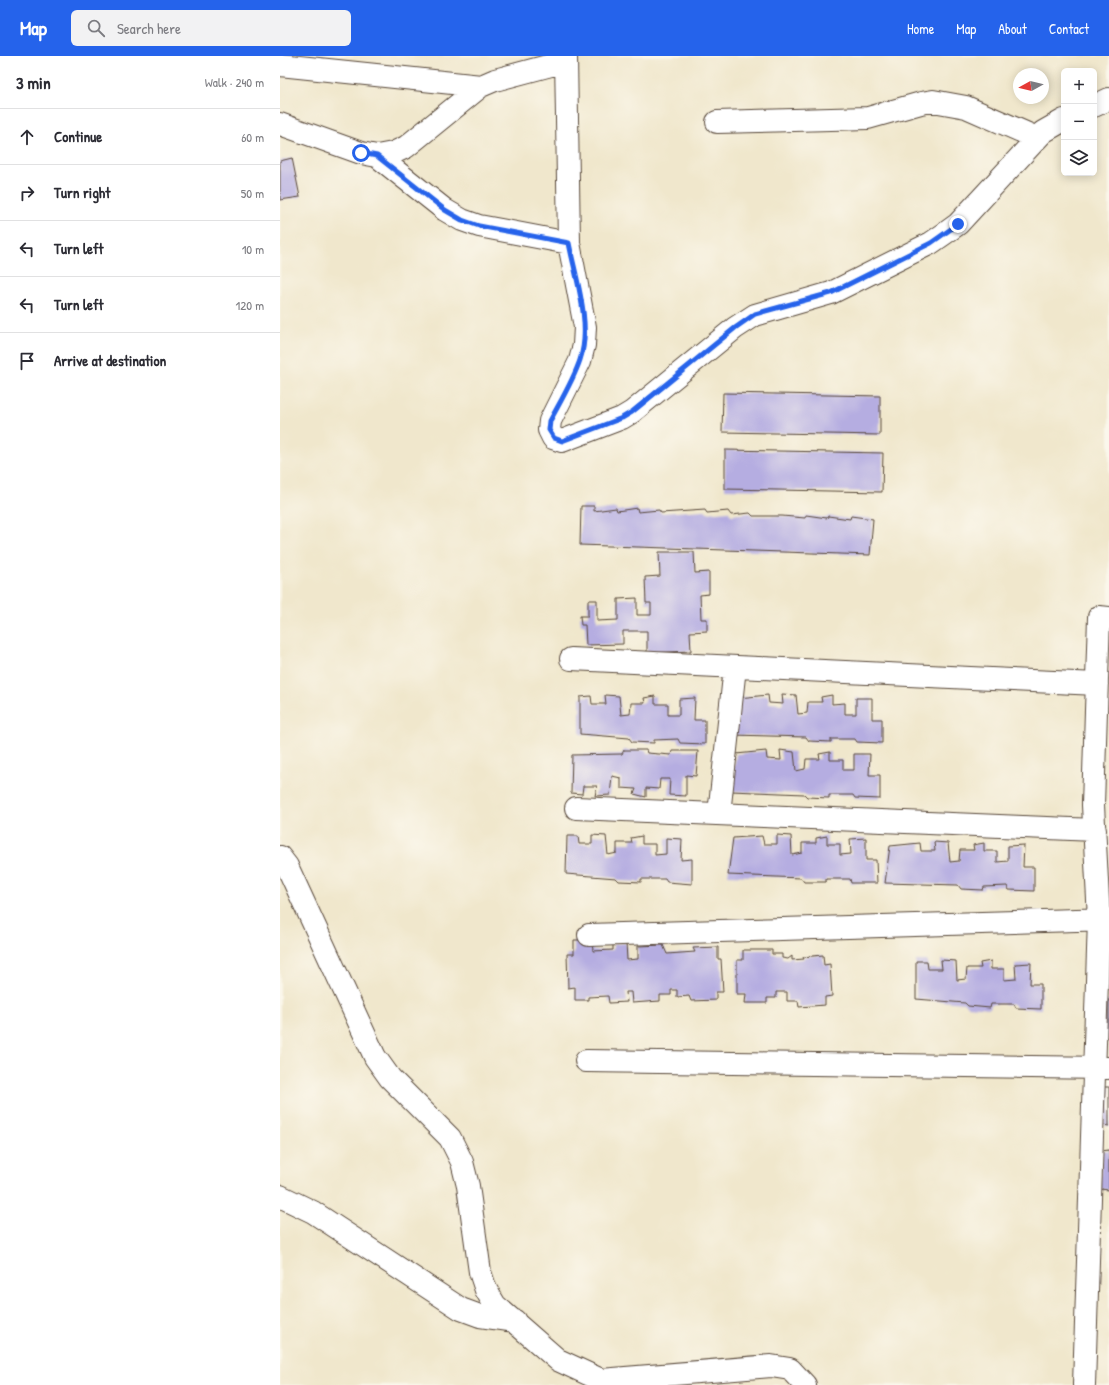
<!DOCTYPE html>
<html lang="en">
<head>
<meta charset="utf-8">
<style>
	:root { --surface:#fff; --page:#f2f2f3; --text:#2b2b33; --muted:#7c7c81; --line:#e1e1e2; --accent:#2563eb }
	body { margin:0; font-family:"Patrick Hand",sans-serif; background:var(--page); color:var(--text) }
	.controls { position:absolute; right:12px; top:12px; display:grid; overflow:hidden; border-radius:6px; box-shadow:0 2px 10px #0003 }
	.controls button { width:36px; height:36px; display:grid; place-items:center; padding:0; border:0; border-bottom:1px solid var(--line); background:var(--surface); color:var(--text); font:20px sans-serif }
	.compass { position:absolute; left:733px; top:12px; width:36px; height:36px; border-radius:50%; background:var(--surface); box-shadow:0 2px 10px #0003; rotate:262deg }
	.stop { position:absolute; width:12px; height:12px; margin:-9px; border:3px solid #2563eb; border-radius:50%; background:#fff }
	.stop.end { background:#2563eb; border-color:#fff; box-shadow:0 1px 4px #0008 }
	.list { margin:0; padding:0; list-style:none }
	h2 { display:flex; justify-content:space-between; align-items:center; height:52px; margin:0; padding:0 16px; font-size:17px }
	h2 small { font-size:13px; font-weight:400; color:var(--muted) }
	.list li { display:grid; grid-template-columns:26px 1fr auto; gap:12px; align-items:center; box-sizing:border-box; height:56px; padding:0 16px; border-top:1px solid var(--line) }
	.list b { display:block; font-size:15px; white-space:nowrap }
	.list em { font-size:13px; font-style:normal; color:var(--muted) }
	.icon { flex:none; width:22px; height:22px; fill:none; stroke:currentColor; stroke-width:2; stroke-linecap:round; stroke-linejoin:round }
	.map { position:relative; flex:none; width:829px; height:1329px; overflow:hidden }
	header { display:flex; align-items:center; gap:24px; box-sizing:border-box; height:56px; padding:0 20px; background:var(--accent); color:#fff }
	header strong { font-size:19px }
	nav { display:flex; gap:22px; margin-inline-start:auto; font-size:14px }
	.search { width:280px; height:36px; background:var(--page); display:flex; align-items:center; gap:10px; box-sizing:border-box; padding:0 14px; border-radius:6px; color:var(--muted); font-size:15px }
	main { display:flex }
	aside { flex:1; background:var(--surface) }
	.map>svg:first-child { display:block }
</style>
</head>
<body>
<header>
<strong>Map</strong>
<div class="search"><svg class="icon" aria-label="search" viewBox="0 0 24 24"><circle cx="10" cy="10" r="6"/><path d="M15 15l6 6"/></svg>Search here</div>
<nav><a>Home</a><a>Map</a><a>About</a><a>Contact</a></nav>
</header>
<main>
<aside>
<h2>3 min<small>Walk · 240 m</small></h2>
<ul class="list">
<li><svg class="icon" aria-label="ahead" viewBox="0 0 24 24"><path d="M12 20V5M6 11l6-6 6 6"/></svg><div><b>Continue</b></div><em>60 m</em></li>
<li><svg class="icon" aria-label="right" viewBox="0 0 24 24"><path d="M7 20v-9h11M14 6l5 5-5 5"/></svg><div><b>Turn right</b></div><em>50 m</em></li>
<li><svg class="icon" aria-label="left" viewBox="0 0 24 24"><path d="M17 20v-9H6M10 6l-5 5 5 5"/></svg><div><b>Turn left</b></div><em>10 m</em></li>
<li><svg class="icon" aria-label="left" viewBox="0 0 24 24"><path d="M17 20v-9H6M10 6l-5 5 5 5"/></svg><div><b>Turn left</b></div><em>120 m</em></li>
<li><svg class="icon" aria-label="arrive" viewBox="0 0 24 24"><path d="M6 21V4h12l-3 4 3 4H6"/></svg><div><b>Arrive at destination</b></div></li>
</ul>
</aside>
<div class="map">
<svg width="829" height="1329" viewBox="0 0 829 1329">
	<rect width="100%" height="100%" fill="#fbf7ec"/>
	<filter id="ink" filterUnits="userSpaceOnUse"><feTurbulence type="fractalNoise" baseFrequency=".025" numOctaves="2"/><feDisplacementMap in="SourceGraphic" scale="8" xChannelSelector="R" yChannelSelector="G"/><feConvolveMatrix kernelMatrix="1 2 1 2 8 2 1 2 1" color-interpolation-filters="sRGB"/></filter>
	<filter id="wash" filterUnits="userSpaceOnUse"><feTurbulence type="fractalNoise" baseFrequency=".012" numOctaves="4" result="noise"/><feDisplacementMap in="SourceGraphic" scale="16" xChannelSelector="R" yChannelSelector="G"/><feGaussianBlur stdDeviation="0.9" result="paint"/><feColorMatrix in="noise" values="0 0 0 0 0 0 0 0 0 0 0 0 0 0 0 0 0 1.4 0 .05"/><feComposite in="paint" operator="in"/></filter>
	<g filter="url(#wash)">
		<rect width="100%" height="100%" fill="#f0e7cc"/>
		<g id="blocks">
			<path fill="#b5ade1" d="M 12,102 L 20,141 L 0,144 L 0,105 Z
				M 443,337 L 600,340 L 600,379 L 442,376 Z
				M 445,394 L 603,397 L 602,436 L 445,433 Z
				M 301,450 L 314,450 L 314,455 L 336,452 L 337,455 L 357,452 L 358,456 L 379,454 L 381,457 L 425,454 L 427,457 L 448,455 L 451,459 L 470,457 L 473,460 L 502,460 L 525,462 L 526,459 L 547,462 L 548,460 L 570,463 L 571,460 L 593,463 L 590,499 L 300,489 Z
				M 379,496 L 414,496 L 415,517 L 429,516 L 429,538 L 420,539 L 421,563 L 427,563 L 427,575 L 410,576 L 411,595 L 367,597 L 367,575 L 343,575 L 343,588 L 306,589 L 305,569 L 301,569 L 300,560 L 308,560 L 308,544 L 317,544 L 317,565 L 338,564 L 338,543 L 357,542 L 357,559 L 371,559 L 371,547 L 366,547 L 365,521 L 380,520 Z
				M 502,638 L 516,639 L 518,658 L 527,657 L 528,646 L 542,646 L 541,641 L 552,639 L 552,648 L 565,647 L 565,658 L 576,658 L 576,642 L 592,642 L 592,663 L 602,663 L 602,687 L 577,686 L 575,683 L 551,683 L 551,686 L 529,685 L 526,681 L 453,679 L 458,642 L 488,639 L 489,647 L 503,648 Z
				M 325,639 L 339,640 L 341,659 L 350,658 L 351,647 L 365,647 L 364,642 L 375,640 L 375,648 L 388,648 L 388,659 L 399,659 L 399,643 L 415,642 L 414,664 L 425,664 L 425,688 L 400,687 L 398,683 L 374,684 L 374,687 L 352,686 L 349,682 L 300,678 L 300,641 L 311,640 L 312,648 L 326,648 Z
				M 344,694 L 366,694 L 367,697 L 391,699 L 392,695 L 418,695 L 416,720 L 406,719 L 406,740 L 389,739 L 390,723 L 380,723 L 379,733 L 366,732 L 366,741 L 354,738 L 356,733 L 341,732 L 341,722 L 332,720 L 330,739 L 315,740 L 317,730 L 303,730 L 302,738 L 291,737 L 292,699 L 342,698 Z
				M 500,694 L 514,696 L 516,715 L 525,713 L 526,703 L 540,703 L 539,698 L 550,696 L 550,704 L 563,704 L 563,714 L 574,714 L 574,698 L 590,698 L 589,719 L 600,719 L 600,743 L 575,742 L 573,739 L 549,739 L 549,742 L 527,741 L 524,738 L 451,735 L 456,698 L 486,695 L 487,703 L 501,704 Z
				M 312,779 L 326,780 L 328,799 L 337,797 L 337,787 L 352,787 L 351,782 L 362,780 L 362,788 L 375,788 L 375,799 L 386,798 L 386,782 L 402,783 L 401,804 L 412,803 L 412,828 L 387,826 L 385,823 L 361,823 L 361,826 L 339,825 L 336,822 L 286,818 L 287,780 L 298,780 L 299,788 L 312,788 Z
				M 497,779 L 511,780 L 512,799 L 522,797 L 522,787 L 536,787 L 536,782 L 547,780 L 547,788 L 560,788 L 560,799 L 571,798 L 570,783 L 586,782 L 586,804 L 596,804 L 597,827 L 571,827 L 570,823 L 546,823 L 546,826 L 524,826 L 521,822 L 448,819 L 453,782 L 482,780 L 484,788 L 497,788 Z
				M 654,786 L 668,787 L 670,806 L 679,805 L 680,794 L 694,794 L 693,789 L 704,787 L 704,795 L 717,795 L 717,806 L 728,805 L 728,790 L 744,789 L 743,811 L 754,811 L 754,835 L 729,834 L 727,830 L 704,831 L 703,834 L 681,833 L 678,829 L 605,827 L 610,790 L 640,787 L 641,795 L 655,795 Z
				M 294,884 L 312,884 L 313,895 L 333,894 L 333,888 L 346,887 L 347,904 L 358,903 L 358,890 L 383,889 L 387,898 L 415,896 L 413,892 L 438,891 L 438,903 L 441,903 L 443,936 L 436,936 L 436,944 L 411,945 L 409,940 L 397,941 L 397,934 L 391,934 L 391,939 L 380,939 L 380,945 L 352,947 L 351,936 L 346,936 L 347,946 L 329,947 L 328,940 L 308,941 L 308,944 L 295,944 L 295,931 L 288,932 L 287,898 L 294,898 Z
				M 463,894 L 492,894 L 492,898 L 502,898 L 502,902 L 508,903 L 512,900 L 512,904 L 524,903 L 523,901 L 543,899 L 544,909 L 550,908 L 552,940 L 545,941 L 545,949 L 519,951 L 518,945 L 507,945 L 507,936 L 496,936 L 496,942 L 487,942 L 487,947 L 465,947 L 466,938 L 457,938 L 457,904 L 463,904 Z
				M 661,904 L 676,905 L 677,924 L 686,923 L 687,912 L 701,912 L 700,907 L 711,905 L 711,913 L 724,913 L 724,924 L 736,923 L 735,908 L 751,907 L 750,928 L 761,928 L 761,953 L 736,952 L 734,948 L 711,948 L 710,952 L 688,950 L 685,947 L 636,943 L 636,905 L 647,905 L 648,913 L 662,913 Z
				M 821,944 L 829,944 L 829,982 L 824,981 Z
				M 824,1031 L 829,1031 L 829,1070 L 823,1069 Z
				M 829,1094 L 829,1134 L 820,1133 L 821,1095 Z"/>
		</g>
	</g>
	<g filter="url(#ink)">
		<use href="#blocks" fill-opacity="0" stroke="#564638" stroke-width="1"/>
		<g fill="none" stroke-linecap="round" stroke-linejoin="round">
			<g stroke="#564638" stroke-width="24">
				<path id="minor" d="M 286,0 L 289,187 L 305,271 L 304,289 L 300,305 L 270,365 L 269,374 L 273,382 L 282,385 L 342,362 L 352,356 L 455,272 L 475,259 L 551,237 L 651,187 L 664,178 L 678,168 L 763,76 L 784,64
					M 0,9 L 201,30
					M 814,50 L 829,43
					M 437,66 L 588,62 L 641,47 L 653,45 L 686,51 L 757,82
					M 0,68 L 81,97 L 97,100 L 113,97 L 126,91 L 201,30 L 215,24 L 286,5
					M 97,100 L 165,154 L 182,164 L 199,170 L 289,187
					M 291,603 L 817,628
					M 296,752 L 815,774
					M 439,758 L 455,611
					M 0,801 L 7,810 L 95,1001 L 110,1022 L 170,1082 L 182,1106 L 188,1130 L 200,1216 L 206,1234 L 215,1249 L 278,1304 L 321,1324 L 491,1310 L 510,1313 L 525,1329
					M 309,879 L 829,863
					M 306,1005 L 828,1012
					M 0,1140 L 33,1156 L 181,1253 L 200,1260 L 235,1265
					M 804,1329 L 819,863 L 813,749 L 819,561 L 829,562"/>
			</g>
			<use href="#minor" stroke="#fff" stroke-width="22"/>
		</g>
	</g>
	<g fill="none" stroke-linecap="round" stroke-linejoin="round" filter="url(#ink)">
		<path stroke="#2563eb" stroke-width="5" d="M 81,97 L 97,100 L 165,154 L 182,164 L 199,170 L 289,187 C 296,223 312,269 300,304 C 293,325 280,346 270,365 L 269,374 L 274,382 L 282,385 L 342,362 L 352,356 L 455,272 L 475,258 L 551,237 L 651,187 L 678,168"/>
	</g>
</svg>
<div class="controls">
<button>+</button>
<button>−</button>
<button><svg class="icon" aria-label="layers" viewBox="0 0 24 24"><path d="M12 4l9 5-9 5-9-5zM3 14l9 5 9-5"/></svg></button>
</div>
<svg class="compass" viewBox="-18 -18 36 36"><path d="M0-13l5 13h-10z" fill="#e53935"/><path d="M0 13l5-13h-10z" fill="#7c7c81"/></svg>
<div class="stop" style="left:81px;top:97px"></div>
<div class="stop end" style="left:678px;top:168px"></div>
</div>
</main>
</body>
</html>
